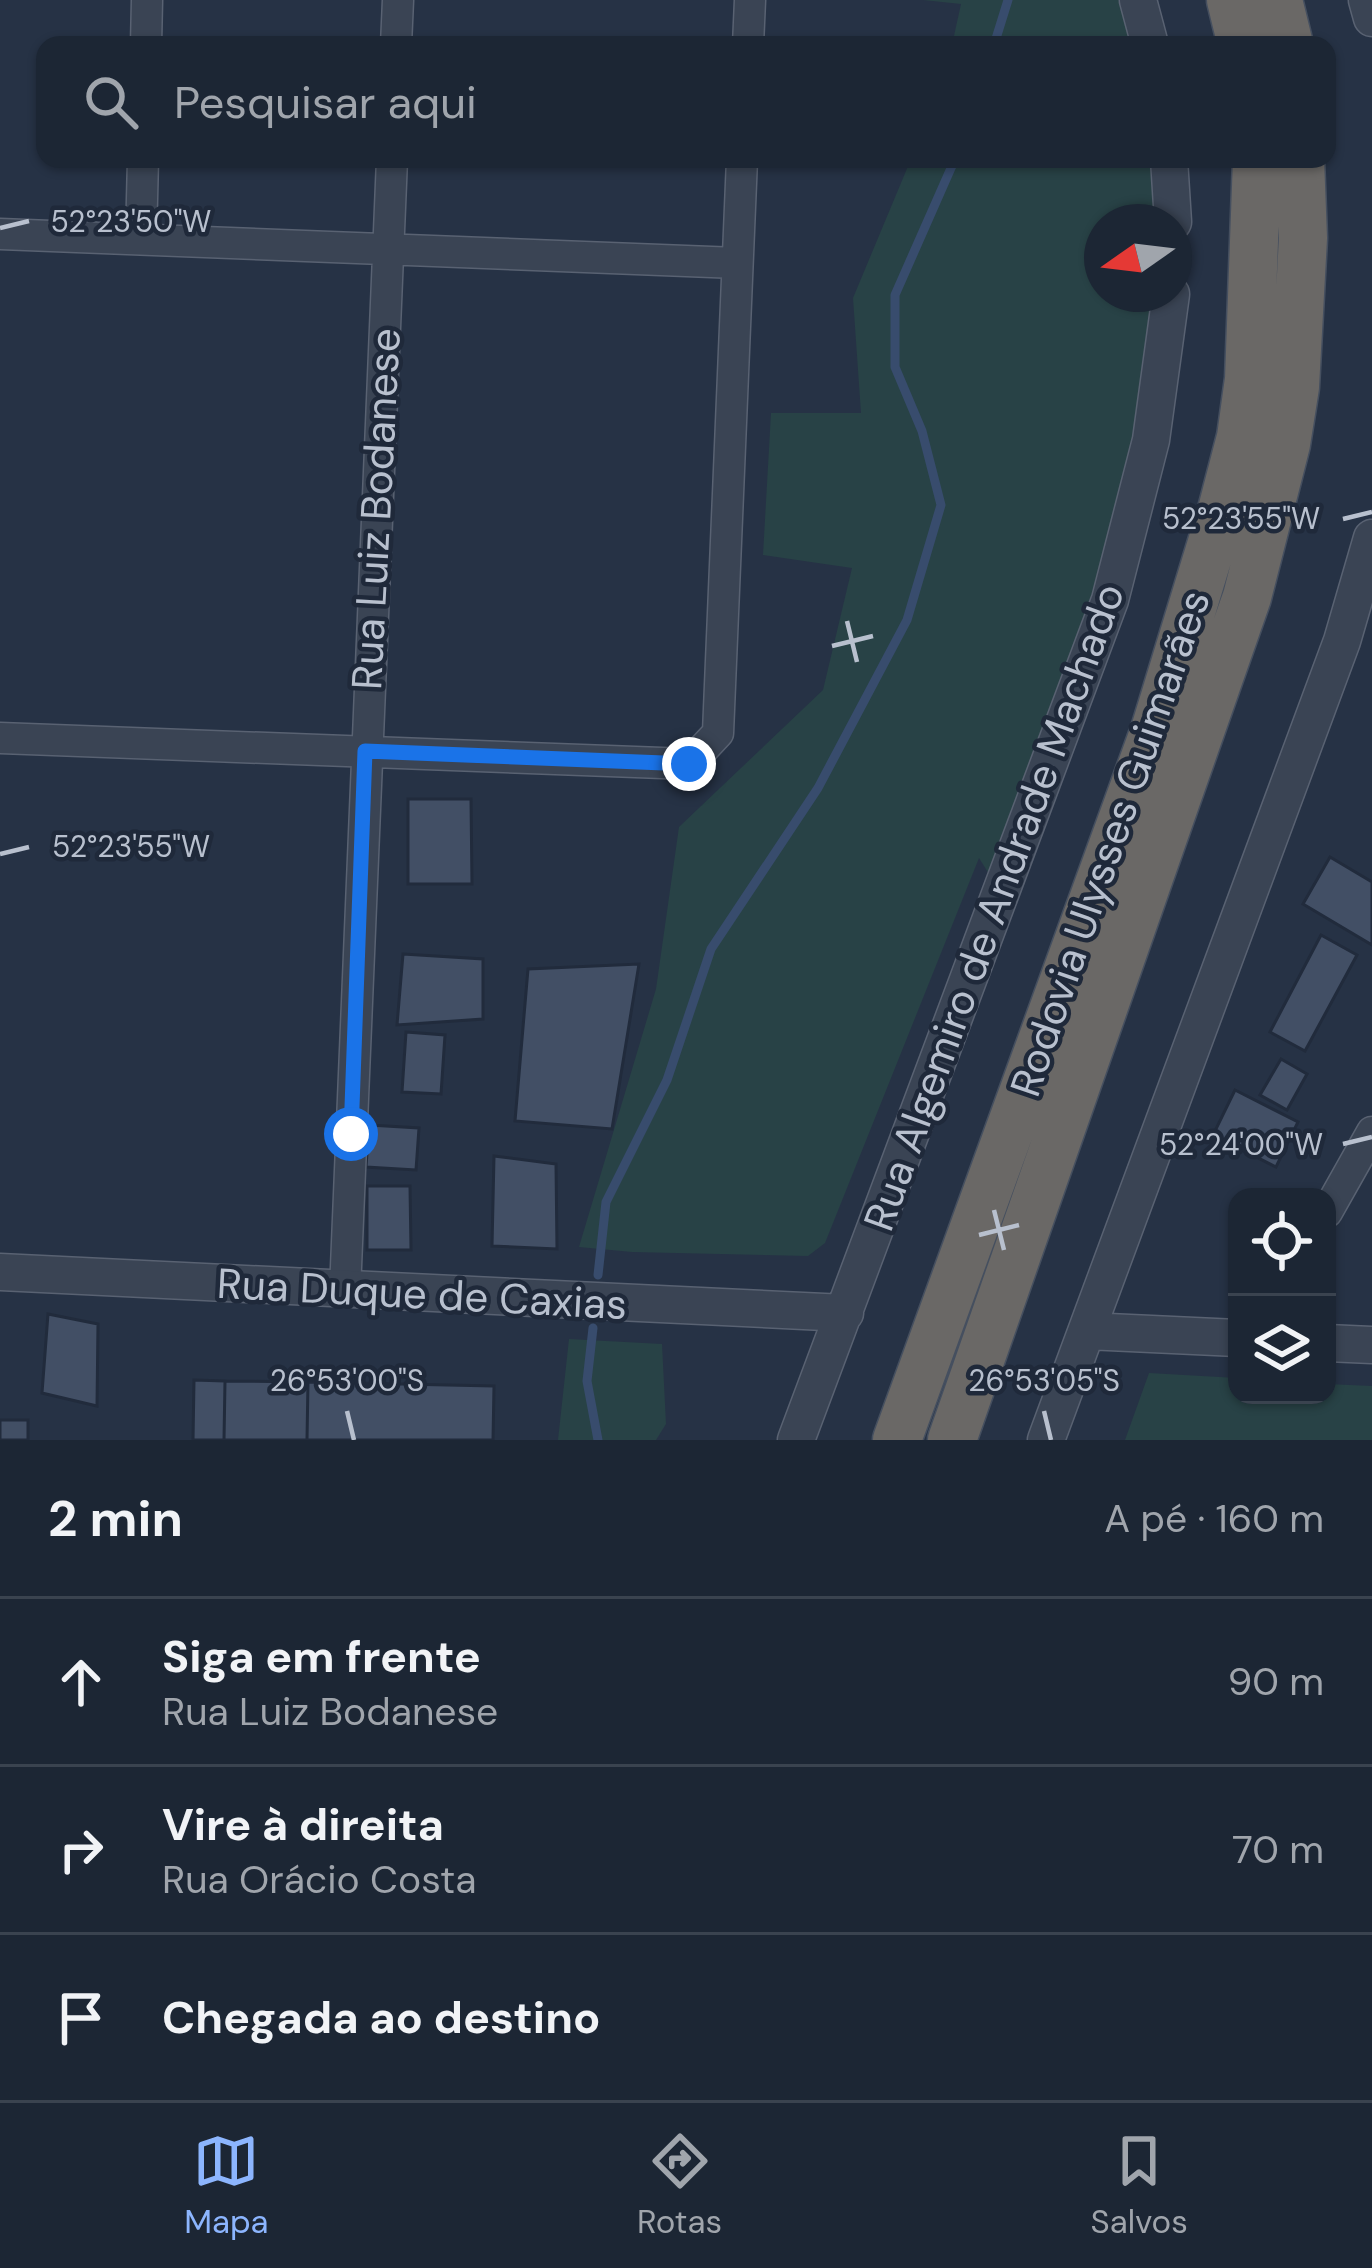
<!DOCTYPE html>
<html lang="pt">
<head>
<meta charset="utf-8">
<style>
	:root { --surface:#1c2634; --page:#252e3c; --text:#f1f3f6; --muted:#a0a5ac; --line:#3a434f; --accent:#8cb5fe }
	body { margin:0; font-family:"DM Sans",sans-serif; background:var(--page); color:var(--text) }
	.controls { position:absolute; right:36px; bottom:36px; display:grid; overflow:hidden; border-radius:24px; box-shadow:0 3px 9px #0004 }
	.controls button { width:108px; height:108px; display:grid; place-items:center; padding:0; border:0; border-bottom:3px solid var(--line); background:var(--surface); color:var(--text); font:60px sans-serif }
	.compass { position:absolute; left:1084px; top:204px; width:108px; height:108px; border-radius:50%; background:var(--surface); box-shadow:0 3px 9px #0004; rotate:256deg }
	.stop { position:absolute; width:36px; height:36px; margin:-27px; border:9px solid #1a73e8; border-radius:50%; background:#fff }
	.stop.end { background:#1a73e8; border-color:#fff; box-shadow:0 3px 12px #0008 }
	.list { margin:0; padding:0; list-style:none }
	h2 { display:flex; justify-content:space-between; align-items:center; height:156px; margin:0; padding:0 48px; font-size:51px }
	h2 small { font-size:39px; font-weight:400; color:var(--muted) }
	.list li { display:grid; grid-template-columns:78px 1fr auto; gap:36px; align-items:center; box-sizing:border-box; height:168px; padding:0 48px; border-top:3px solid var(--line) }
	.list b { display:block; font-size:45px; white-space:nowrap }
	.list p { margin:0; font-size:39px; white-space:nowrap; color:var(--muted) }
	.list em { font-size:39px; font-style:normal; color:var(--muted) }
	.icon { flex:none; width:66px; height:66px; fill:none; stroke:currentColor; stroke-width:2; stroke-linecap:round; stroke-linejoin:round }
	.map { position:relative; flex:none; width:1372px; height:1440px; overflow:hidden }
	.search { position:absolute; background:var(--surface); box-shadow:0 3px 9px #0004; left:36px; right:36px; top:36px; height:132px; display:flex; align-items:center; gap:30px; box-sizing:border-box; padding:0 42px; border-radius:24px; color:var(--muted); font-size:45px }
	.sheet { height:660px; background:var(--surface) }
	nav { display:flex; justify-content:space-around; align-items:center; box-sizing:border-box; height:168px; border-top:3px solid var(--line); background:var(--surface); font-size:33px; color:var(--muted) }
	nav a { display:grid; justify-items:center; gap:6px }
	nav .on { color:var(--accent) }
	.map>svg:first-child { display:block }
</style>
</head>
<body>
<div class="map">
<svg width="1372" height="1440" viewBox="0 0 1372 1440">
	<rect width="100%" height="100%" fill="#263245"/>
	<path fill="#284246" d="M 923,0 L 1120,0 L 1135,45 L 952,45 L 961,4 Z
		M 911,159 L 1161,159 L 1168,222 L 1102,222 L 1102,294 L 1165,294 L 1148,440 L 999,890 L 979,858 L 825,1243 L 808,1256 L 632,1252 L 579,1247 L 656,989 L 679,827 L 823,690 L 852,568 L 763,555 L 771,413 L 861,413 L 853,298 Z
		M 569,1339 L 662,1344 L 666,1424 L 656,1440 L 558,1440 Z
		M 1149,1373 L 1237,1378 L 1237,1395 L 1327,1395 L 1327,1384 L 1372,1386 L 1372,1440 L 1125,1440 Z"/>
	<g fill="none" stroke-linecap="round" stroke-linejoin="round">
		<path stroke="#384c6d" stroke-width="9" d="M 994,45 L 1008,0
			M 598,1275 L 606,1202 L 667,1080 L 711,949 L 818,788 L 907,620 L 941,505 L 922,431 L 895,367 L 895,295 L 955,159
			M 593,1328 L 587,1381 L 598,1440"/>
	</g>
	<path fill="#424f65" stroke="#212b3c" stroke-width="3" d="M 408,799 L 471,799 L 472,884 L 408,884 Z
		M 1330,857 L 1372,882 L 1372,945 L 1303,904 Z
		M 1321,935 L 1357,955 L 1305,1051 L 1270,1032 Z
		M 403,954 L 483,959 L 483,1019 L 397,1025 Z
		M 639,964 L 612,1129 L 515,1121 L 528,969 Z
		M 406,1032 L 445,1035 L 441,1094 L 402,1092 Z
		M 1281,1059 L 1307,1074 L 1287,1110 L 1260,1095 Z
		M 1235,1090 L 1298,1122 L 1276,1167 L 1213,1135 Z
		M 369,1125 L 419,1128 L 416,1170 L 366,1167 Z
		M 494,1156 L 556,1164 L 557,1249 L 492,1246 Z
		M 367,1186 L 410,1186 L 411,1250 L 367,1250 Z
		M 48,1314 L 98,1324 L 97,1406 L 42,1393 Z
		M 194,1380 L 225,1381 L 224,1440 L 193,1440 Z
		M 225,1381 L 308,1382 L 307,1440 L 224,1440 Z
		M 308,1382 L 494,1386 L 493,1440 L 307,1440 Z
		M 0,1420 L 28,1420 L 28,1440 L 0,1440 Z"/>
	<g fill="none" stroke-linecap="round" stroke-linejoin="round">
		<g stroke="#596272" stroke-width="33">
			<path id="minor" d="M 146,45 L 147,0
				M 396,45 L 398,0
				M 748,45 L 750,0
				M 0,234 L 737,263
				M 141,239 L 143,159
				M 0,738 L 689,764 L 718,733 L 742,159
				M 1327,1212 L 1372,1132
				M 345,1291 L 392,159"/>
		</g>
		<g stroke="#596272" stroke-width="39">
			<path id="tertiary" d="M 1138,0 L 1150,45
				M 1367,0 L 1372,18
				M 1169,159 L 1173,222
				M 0,1272 L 845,1313
				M 1087,1331 L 1237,1338
				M 1327,1343 L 1372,1345
				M 796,1440 L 1110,600 L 1151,440 L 1171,294
				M 1046,1440 L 1342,641 L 1372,538"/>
		</g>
		<g stroke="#454f5f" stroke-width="51">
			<path id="trunk" d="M 1231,0 L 1242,45
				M 1278,0 L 1289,45
				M 897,1440 L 1155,730 L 1222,510 L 1241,437 L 1249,379 L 1257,159
				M 952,1440 L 1247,597 L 1286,444 L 1295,387 L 1303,238 L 1300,159"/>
		</g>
		<use href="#minor" stroke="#3a4454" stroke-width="30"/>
		<use href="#tertiary" stroke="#3a4454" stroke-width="36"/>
		<use href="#trunk" stroke="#6a6866" stroke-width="48"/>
	</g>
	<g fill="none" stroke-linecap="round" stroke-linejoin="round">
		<path stroke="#1a73e8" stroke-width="15" d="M 351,1134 L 365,751 L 689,764"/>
	</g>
	<path fill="none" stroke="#b8c0ce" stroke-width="4.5" d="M 0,228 L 29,221M 1343,519 L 1372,512M 847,621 L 857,662M 832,646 L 873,636M 0,854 L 29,847M 1343,1144 L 1372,1137M 994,1210 L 1004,1250M 979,1235 L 1019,1225M 347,1411 L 354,1440M 1044,1411 L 1051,1440"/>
	<g text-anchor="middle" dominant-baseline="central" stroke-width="9" stroke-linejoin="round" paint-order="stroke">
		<g font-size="42" fill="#b8c0ce" stroke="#1f293a">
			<text transform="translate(376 509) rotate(-87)">Rua Luiz Bodanese</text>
			<text transform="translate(1110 843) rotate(-71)">Rodovia Ulysses Guimarães</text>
			<text transform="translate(994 907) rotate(-70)">Rua Algemiro de Andrade Machado</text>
			<text transform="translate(422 1294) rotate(3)">Rua Duque de Caxias</text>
		</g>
	</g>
	<g font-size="30" text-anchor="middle" fill="#b8c0ce" stroke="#1f293a" stroke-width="9" stroke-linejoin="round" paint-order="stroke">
		<text x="131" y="232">52°23'50"W</text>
		<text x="1241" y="529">52°23'55"W</text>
		<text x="131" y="857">52°23'55"W</text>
		<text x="1241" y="1155">52°24'00"W</text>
		<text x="347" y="1391">26°53'00"S</text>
		<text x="1044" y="1391">26°53'05"S</text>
	</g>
</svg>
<div class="controls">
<button><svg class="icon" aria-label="locate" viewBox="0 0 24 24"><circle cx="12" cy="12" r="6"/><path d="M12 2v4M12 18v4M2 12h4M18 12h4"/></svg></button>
<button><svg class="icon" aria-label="layers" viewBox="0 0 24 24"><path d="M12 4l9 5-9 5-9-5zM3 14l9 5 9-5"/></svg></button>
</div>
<svg class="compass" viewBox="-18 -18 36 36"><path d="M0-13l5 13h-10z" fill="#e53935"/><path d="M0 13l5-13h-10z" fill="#a0a5ac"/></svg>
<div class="stop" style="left:351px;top:1134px"></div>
<div class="stop end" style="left:689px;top:764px"></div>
<div class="search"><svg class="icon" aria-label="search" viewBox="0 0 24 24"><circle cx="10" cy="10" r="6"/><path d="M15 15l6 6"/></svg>Pesquisar aqui</div>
</div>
<section class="sheet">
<h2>2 min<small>A pé · 160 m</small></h2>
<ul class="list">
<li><svg class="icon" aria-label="ahead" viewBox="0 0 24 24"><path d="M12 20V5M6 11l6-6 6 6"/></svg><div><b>Siga em frente</b><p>Rua Luiz Bodanese</p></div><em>90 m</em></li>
<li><svg class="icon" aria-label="right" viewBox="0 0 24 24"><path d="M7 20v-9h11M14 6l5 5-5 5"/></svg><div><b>Vire à direita</b><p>Rua Orácio Costa</p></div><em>70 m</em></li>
<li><svg class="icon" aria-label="arrive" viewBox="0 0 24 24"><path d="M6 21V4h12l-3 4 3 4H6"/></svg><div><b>Chegada ao destino</b></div></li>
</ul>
</section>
<nav>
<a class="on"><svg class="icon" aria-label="map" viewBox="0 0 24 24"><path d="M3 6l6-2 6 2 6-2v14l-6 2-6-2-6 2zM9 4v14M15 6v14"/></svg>Mapa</a>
<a><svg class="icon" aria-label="directions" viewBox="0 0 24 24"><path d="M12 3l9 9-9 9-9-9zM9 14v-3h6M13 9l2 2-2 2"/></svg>Rotas</a>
<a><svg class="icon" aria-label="saved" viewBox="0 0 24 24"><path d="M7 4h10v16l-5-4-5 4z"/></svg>Salvos</a>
</nav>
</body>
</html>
